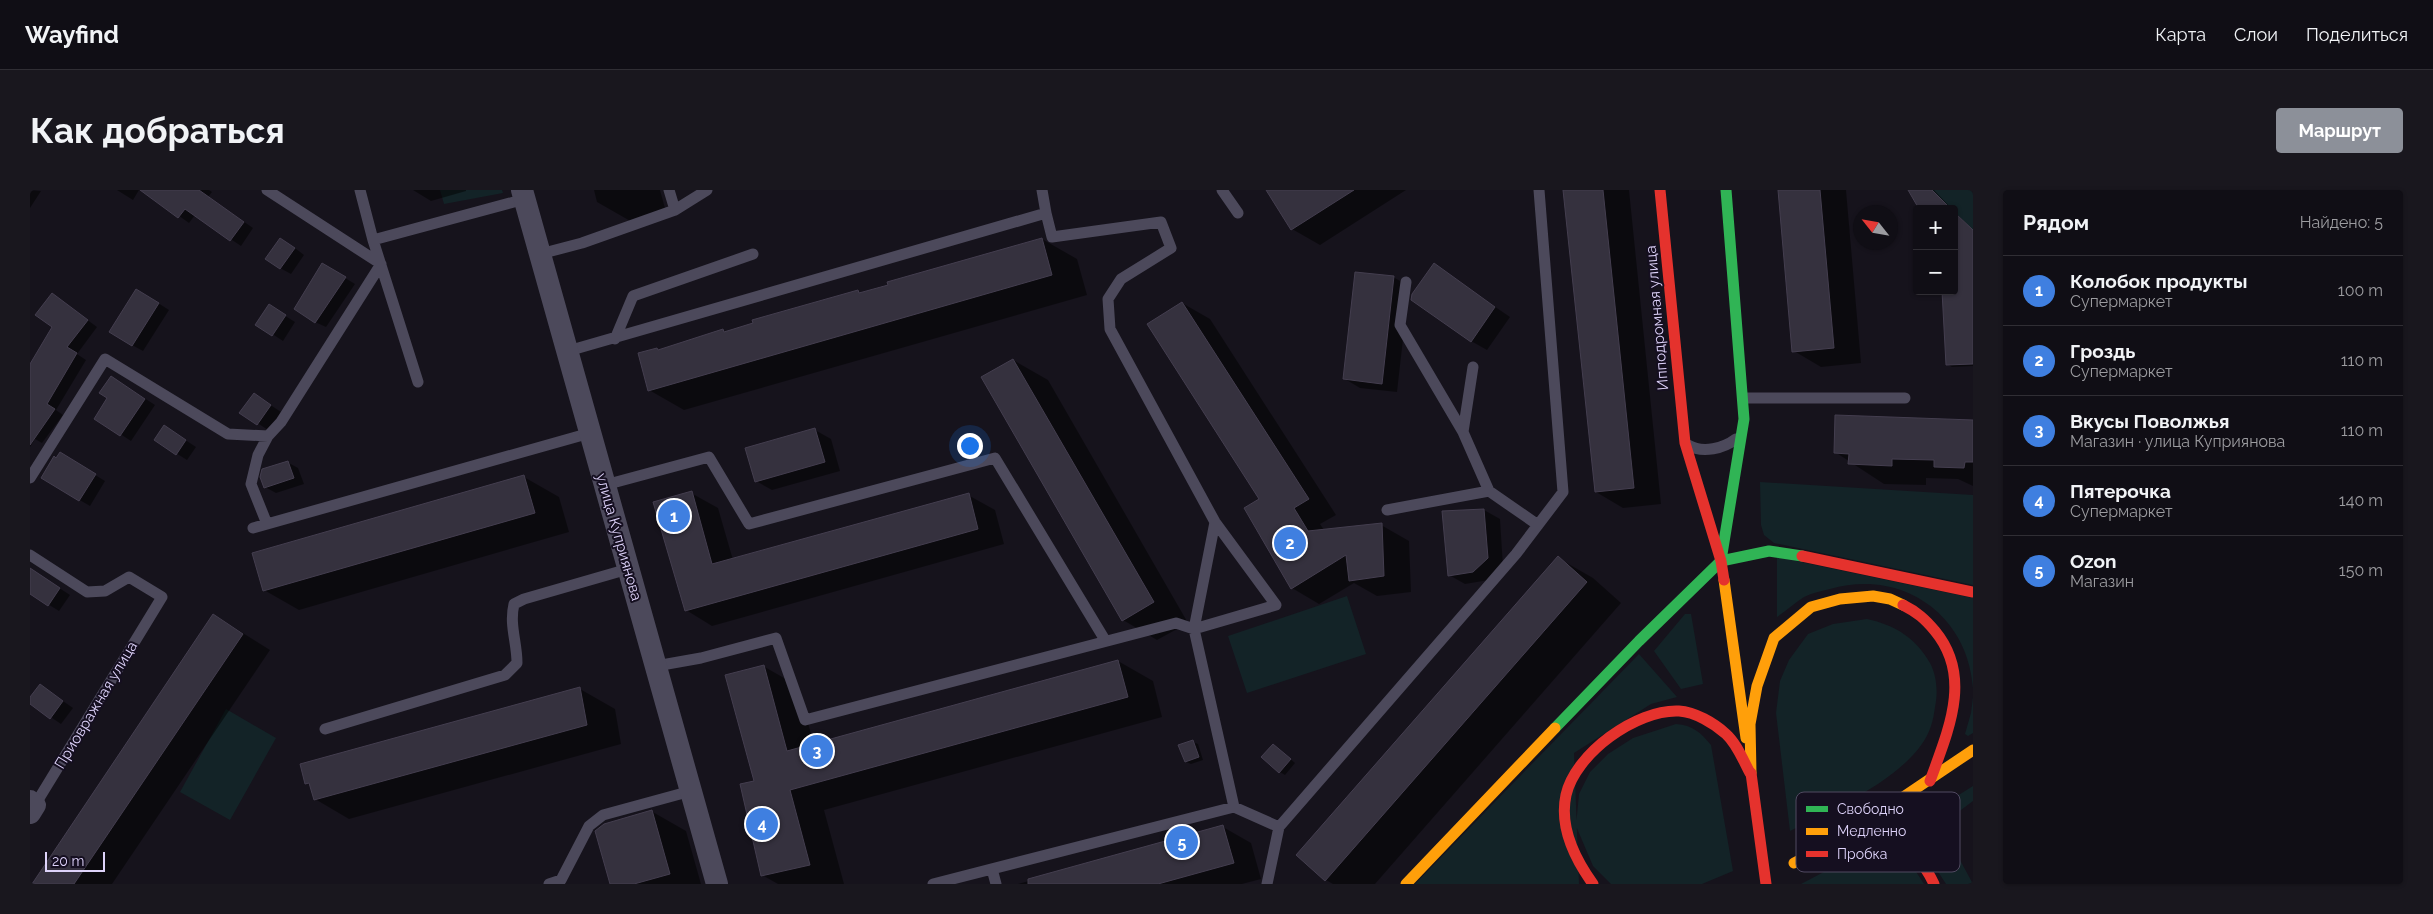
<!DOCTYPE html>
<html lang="ru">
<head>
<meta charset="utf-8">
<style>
	:root { --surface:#100e15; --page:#19171e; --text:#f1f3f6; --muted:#9c9ca0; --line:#302e34; --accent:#8c9099 }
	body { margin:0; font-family:Raleway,sans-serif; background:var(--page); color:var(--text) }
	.controls { position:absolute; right:15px; top:15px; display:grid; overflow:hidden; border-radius:5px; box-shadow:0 1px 4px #0004 }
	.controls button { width:45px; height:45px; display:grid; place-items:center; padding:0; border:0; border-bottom:1px solid var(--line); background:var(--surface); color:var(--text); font:25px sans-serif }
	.compass { position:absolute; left:1823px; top:15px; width:45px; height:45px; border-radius:50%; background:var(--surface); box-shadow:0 1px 4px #0004; rotate:301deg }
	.scale { position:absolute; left:15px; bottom:12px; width:60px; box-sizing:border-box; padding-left:5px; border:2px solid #ded3fa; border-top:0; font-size:14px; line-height:18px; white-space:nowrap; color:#ded3fa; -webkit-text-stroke:4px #150f20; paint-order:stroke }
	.you { position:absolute; left:939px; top:255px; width:18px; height:18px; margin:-12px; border:4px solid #fff; border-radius:50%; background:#1a73e8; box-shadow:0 0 0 8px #1a73e833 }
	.badge { display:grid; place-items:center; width:32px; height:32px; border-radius:50%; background:var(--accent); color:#fff; font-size:16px; font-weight:700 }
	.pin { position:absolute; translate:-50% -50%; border:2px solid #fff; box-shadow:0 1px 5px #0006 }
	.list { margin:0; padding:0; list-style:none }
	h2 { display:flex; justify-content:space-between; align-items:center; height:65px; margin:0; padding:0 20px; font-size:21px }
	h2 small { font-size:16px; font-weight:400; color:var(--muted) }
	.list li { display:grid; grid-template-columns:32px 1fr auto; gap:15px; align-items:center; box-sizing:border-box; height:70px; padding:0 20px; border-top:1px solid var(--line) }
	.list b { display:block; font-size:19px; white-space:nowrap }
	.list p { margin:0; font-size:16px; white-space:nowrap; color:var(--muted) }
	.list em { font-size:16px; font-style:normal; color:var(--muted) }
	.map { position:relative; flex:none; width:1943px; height:694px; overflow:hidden; border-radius:5px }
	header { display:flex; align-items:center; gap:30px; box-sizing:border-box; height:70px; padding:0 25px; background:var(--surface); border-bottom:1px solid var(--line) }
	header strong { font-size:24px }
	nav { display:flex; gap:28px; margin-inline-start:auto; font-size:18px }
	.intro { display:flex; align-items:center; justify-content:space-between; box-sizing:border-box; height:120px; padding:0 30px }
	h1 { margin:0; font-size:35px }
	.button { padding:12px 22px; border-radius:5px; background:var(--accent); color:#fff; font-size:18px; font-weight:700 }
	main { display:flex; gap:30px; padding:0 30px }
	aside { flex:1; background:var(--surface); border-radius:5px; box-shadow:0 1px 4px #0004 }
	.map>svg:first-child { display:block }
</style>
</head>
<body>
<header>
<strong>Wayfind</strong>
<nav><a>Карта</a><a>Слои</a><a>Поделиться</a></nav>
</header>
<div class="intro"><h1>Как добраться</h1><a class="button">Маршрут</a></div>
<main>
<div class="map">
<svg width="1943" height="694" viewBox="0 0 1943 694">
	<rect width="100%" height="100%" fill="#16131c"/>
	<path fill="#132327" d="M 410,0 L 472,0 L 473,3 L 414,14 Z
		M 1902,0 L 1943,0 L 1943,40 L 1924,22 L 1924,19 L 1921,19 Z
		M 1730,292 L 1943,305 L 1943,395 L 1744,353 L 1734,345 L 1731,335 Z
		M 1747,367 L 1943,408 L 1943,498 C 1938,424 1871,378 1800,399 C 1792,401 1782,403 1774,407 C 1765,413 1756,421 1747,427 Z
		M 1317,406 L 1336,464 L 1217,503 L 1198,446 Z
		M 1655,424 L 1661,424 L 1673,494 L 1651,499 L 1624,461 Z
		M 1837,429 C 1865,435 1886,448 1900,473 C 1907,486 1908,503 1905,517 C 1904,524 1903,530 1901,536 C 1886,584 1802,620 1760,641 L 1746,523 L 1750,491 L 1759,470 L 1778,444 L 1803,434 Z
		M 1609,464 L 1647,507 L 1621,514 L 1544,563 L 1549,694 L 1385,694 Z
		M 1943,507 L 1943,543 L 1938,546 L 1935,544 L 1941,523 Z
		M 196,519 L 246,548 L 200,630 L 150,602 Z
		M 1646,534 C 1663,535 1671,543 1681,555 L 1703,681 L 1672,694 L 1581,694 L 1563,676 L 1546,636 L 1549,604 L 1560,582 L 1578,564 L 1603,548 Z
		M 1943,596 L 1943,611 L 1911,635 L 1943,694 L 1916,694 L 1888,651 L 1873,640 Z
		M 1855,660 L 1881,674 L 1894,694 L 1771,694 L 1826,665 Z"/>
	<path fill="#0007" d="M 0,0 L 11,1 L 0,18 Z
		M 87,0 L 109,0 L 103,10 Z
		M 113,0 L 179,0 L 182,2 L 178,7 L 223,38 L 211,56 L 165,25 L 159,33 Z
		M 383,0 L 436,0 L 436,1 L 401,11 Z
		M 564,0 L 630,0 L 636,22 L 602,32 L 567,12 Z
		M 1237,0 L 1376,0 L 1290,55 L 1262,39 Z
		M 1535,0 L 1599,0 L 1631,314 L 1593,318 L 1566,302 Z
		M 1750,0 L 1816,0 L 1831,173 L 1791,177 L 1764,161 Z
		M 1879,0 L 1904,0 L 1922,19 L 1890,19 Z
		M 1924,21 L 1943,40 L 1943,176 L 1922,177 L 1917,174 L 1924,101 Z
		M 1012,49 L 1047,69 L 1057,105 L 654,220 L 619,200 L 627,159 L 629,161 L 693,140 L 696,142 Z
		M 261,55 L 274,65 L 261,84 L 250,78 Z
		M 292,74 L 325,94 L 296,137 L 285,132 Z
		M 1404,75 L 1480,127 L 1457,160 L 1441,151 Z
		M 1363,87 L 1379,96 L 1367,202 L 1330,198 L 1315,189 Z
		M 22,104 L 67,137 L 47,164 L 56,170 L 26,220 L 33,225 L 12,253 L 5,249 L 0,257 L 0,176 L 23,137 Z
		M 117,106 L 139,120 L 113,161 L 102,155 Z
		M 1152,113 L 1180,129 L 1306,325 L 1290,334 L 1294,340 L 1351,335 L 1379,351 L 1381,402 L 1347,406 L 1324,393 L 1289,414 L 1262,398 L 1230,309 Z
		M 249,122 L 265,132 L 253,151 L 227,134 Z
		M 983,170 L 1018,190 L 1158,433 L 1127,450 L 1093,430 Z
		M 82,187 L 125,215 L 101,251 L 66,228 L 79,208 Z
		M 224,204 L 251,222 L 238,240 L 211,222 Z
		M 1943,231 L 1943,296 L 1928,289 L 1896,288 L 1896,295 L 1854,294 L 1805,262 Z
		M 134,236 L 166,257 L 157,270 L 125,250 Z
		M 785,240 L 801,249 L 810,281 L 742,300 L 726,291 Z
		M 31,264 L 75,291 L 60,316 L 12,288 Z
		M 257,272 L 268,278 L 274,294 L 246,303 L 235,297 Z
		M 494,287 L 529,307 L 539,342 L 269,420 L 234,400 Z
		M 661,303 L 688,318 L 703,370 L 938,305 L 965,320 L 974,354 L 682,436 L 656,420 Z
		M 1454,320 L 1470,329 L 1473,377 L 1459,390 L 1435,394 L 1419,385 L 1413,322 Z
		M 1528,368 L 1563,388 L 1591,413 L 1345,694 L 1303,694 L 1296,690 L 1268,665 Z
		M 0,379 L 40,405 L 29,421 L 0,403 Z
		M 184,425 L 240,460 L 82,694 L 4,694 Z
		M 1088,471 L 1123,491 L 1132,527 L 794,620 L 814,694 L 748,694 L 732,685 L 726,592 L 733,476 L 768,496 L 784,555 Z
		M 550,499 L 585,519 L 591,554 L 319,629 L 285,609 L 280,595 L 276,593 Z
		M 20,502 L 43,518 L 31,534 L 0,513 L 0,509 Z
		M 1163,552 L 1168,554 L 1173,570 L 1161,574 L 1156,572 Z
		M 1244,555 L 1265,573 L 1255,585 L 1250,582 Z
		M 621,621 L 656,641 L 671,694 L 581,694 Z
		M 1193,637 L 1221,653 L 1231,689 L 1212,694 L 988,694 Z"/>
	<path fill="#35313e" stroke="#443e4f" d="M 110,0 L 169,0 L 214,32 L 200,51 L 155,19 L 148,28 Z
		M 1236,0 L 1324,0 L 1261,40 Z
		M 1533,0 L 1573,0 L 1604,298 L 1565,302 Z
		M 1748,0 L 1790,0 L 1804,158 L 1762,162 Z
		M 1878,0 L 1902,0 L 1921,19 L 1889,19 Z
		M 1924,22 L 1943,40 L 1943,174 L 1916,175 L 1912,101 L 1924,101 Z
		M 250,48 L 265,58 L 250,79 L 235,69 Z
		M 1012,48 L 1022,85 L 618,201 L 608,163 L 627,158 L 628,160 L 693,139 L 694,142 L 723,133 L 722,130 L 828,100 L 829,103 L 858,95 L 857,92 Z
		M 292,73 L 316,87 L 285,133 L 264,119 Z
		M 1404,73 L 1465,117 L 1441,152 L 1381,110 L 1382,104 Z
		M 1325,82 L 1364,86 L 1352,194 L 1313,189 Z
		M 106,99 L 129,113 L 102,156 L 79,142 Z
		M 22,103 L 58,130 L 37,157 L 47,163 L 17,214 L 25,219 L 0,255 L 0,174 L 22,137 L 5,125 Z
		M 1152,112 L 1279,309 L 1264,318 L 1278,341 L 1352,333 L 1354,386 L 1319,391 L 1316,365 L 1261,399 L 1214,318 L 1229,309 L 1117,134 Z
		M 239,114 L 256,125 L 242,146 L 225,135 Z
		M 983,169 L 1124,412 L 1092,431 L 951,187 Z
		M 81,186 L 115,209 L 90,246 L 64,229 L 77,208 L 69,203 Z
		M 224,203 L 241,215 L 227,235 L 209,223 Z
		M 1805,225 L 1943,230 L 1943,272 L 1935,272 L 1934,278 L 1904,277 L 1904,270 L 1862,269 L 1862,276 L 1818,274 L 1819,264 L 1804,263 Z
		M 134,235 L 156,250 L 146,265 L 124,250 Z
		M 785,238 L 795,272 L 725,292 L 715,258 Z
		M 30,262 L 66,284 L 49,311 L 11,288 L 24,266 L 26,268 Z
		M 258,271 L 264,288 L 234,298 L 230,287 L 232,279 Z
		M 494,285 L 505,323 L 233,401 L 222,363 Z
		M 662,301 L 682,374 L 939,303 L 948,339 L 655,421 L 623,312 Z
		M 1454,319 L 1458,368 L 1443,382 L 1418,386 L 1412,321 Z
		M 1528,366 L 1557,392 L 1295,691 L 1266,665 Z
		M 0,378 L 30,398 L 18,416 L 0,404 Z
		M 183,424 L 213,444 L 44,694 L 2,694 Z
		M 1088,470 L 1098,507 L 760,600 L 780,675 L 731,686 L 710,594 L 724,591 L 695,485 L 734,475 L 757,561 Z
		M 10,494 L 33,511 L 20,529 L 0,514 L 0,507 Z
		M 550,497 L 557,535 L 284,610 L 279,593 L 275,594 L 270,574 Z
		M 1163,550 L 1169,567 L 1155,572 L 1148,555 Z
		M 1243,554 L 1261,569 L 1249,583 L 1231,567 Z
		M 622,620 L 640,684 L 604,694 L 580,694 L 565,641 L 574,634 Z
		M 1193,635 L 1204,673 L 1128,694 L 998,694 L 998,689 Z"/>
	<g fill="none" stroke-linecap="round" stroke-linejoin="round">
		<path stroke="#4c495b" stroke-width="11" d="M 330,0 L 343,50 L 495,9
			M 1012,0 L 1016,23
			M 1192,0 L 1208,23
			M 645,20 L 677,0
			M 343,50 L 388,192
			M 510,64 L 552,53 L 645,20 L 639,0
			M 1376,92 L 1370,135 L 1433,242
			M 585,149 L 603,106 L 723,64
			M 538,161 L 1016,23 L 1022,47 L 1131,32 L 1141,58 L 1091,89 L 1078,109 L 1080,139 L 1185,332 L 1246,415 L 1164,439 L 1204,617
			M 1443,177 L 1433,242 L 1459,301
			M 1713,208 L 1875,208
			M 1658,255 C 1673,264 1694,258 1706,249
			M 0,288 L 75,169 L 198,244 L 238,246 L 251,232 L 351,74 L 237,0
			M 575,295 L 679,267 L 719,334 L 965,268 L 1075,450
			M 1357,320 L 1459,301 L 1508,335
			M 237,334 L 221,294 L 228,265 L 238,246
			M 223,338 L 560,243
			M 0,365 L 57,402 L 75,401 L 99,387 L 132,407 L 5,615
			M 626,476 L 671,468 L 746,448 L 775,530 L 1146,433 L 1164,439 L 1185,332
			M 295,539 L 475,485 L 487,473 C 487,452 479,435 484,414 L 494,409 L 598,379
			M 962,679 L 966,694
			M 519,694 L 531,690 L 559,636 L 573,625 L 661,601
			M 903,694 L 1204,617 L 1249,637 L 1486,364 L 1533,302 L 1509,0
			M 1237,694 L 1249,637"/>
		<path stroke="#4c495b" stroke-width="22" d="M 492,0 L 687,694
			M 0,611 L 5,615 L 0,623"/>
		<path stroke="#30b455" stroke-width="11" d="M 1692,364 L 1714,229 L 1696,0
			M 1525,538 L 1609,451 L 1691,371 L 1739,361 L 1772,366"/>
		<path stroke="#ff9f0a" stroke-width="11" d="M 1694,390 L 1716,548
			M 1721,583 L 1720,534 L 1727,496 L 1744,448 L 1781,417 L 1810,409 L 1843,406 L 1860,409 L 1873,415
			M 1764,673 L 1817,645 L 1943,560
			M 1376,694 L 1525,538"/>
		<path stroke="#e5322d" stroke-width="11" d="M 1630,0 L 1655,253 L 1691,371 L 1694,390
			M 1772,366 L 1943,402
			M 1873,415 C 1887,422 1895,429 1905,441 C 1943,487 1918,541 1900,591
			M 1817,645 C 1859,649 1885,653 1904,694
			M 1563,694 C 1545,669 1529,637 1536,605 C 1545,564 1606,519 1649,521 C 1665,522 1684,533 1696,544 C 1707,554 1713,570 1720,583"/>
		<path stroke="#e5322d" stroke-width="11" d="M 1721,583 L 1736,694"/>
	</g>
	<g text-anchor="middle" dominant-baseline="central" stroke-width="4" stroke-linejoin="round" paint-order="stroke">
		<g font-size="15" fill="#ded3fa" stroke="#150f20">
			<text transform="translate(1627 128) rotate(-95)">Ипподромная улица</text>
			<text transform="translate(589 347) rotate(74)">улица Куприянова</text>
			<text transform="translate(66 515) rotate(-59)">Приовражная улица</text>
		</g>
	</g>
	<rect x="1766" y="602" width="164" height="80" rx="8" fill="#150f20" stroke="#514a61" stroke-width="1"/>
	<rect x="1776" y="616" width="22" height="6" fill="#30b455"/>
	<rect x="1776" y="638" width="22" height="7" fill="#ff9f0a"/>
	<rect x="1776" y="661" width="22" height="6" fill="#e5322d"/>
	<g font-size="14" fill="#ded3fa">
		<text x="1807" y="624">Свободно</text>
		<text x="1807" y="646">Медленно</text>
		<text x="1807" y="669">Пробка</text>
	</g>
</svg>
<div class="controls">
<button>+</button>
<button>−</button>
</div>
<svg class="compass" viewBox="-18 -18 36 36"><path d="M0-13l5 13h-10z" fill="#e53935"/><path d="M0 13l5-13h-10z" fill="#9c9ca0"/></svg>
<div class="scale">20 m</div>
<div class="you"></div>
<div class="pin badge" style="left:644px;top:326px;background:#3f7fe0">1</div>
<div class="pin badge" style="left:1260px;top:353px;background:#3f7fe0">2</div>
<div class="pin badge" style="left:787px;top:561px;background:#3f7fe0">3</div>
<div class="pin badge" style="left:732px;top:634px;background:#3f7fe0">4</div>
<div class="pin badge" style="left:1152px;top:652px;background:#3f7fe0">5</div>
</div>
<aside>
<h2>Рядом<small>Найдено: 5</small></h2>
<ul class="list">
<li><span class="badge" style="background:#3f7fe0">1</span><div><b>Колобок продукты</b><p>Супермаркет</p></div><em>100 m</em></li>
<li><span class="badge" style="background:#3f7fe0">2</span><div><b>Гроздь</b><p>Супермаркет</p></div><em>110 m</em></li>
<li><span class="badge" style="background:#3f7fe0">3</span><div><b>Вкусы Поволжья</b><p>Магазин · улица Куприянова</p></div><em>110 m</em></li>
<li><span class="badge" style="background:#3f7fe0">4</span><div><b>Пятерочка</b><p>Супермаркет</p></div><em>140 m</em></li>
<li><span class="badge" style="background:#3f7fe0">5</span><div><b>Ozon</b><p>Магазин</p></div><em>150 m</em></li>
</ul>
</aside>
</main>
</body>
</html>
